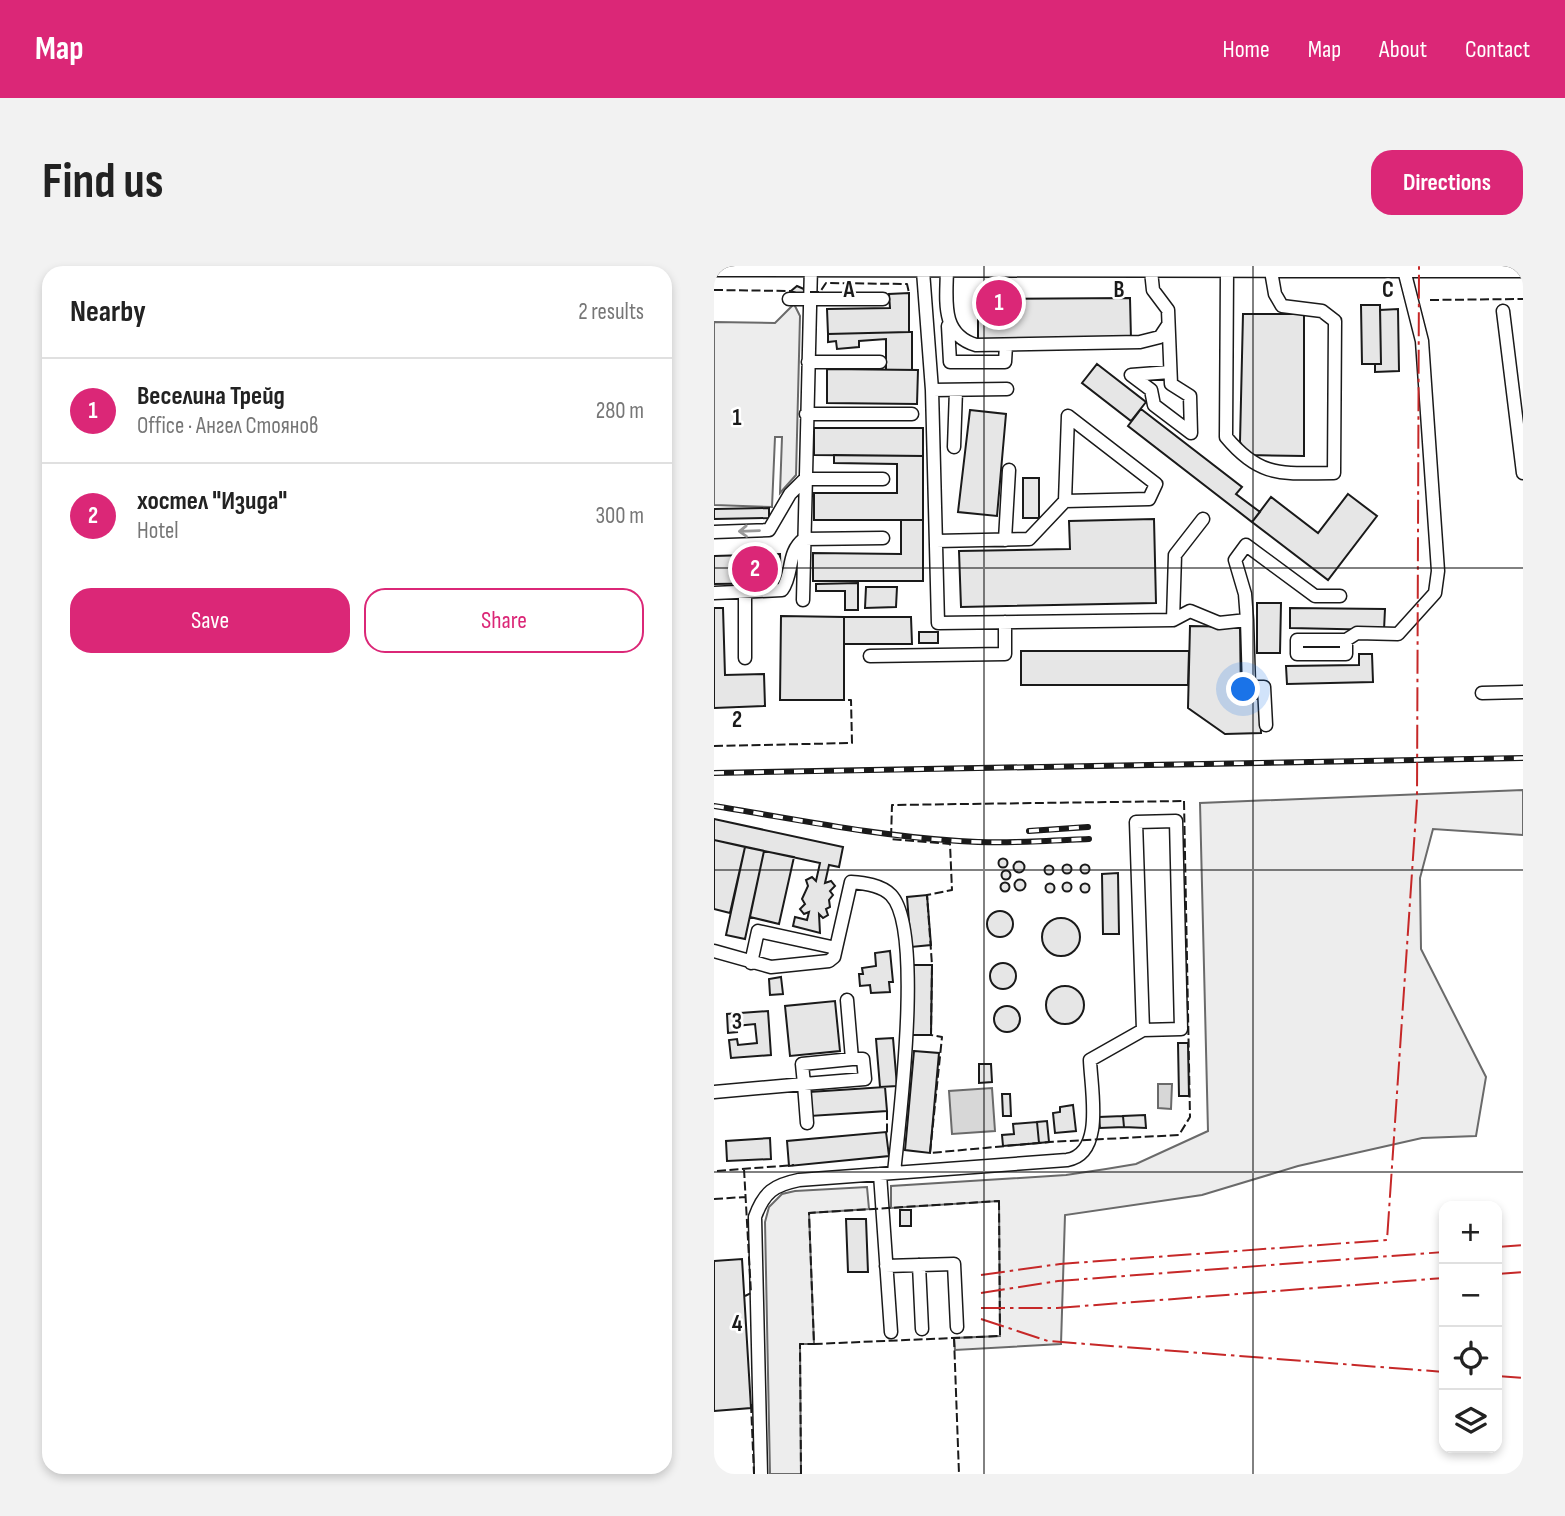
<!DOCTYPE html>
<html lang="en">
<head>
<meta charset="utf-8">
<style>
	:root { --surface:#fff; --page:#f2f2f2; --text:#222; --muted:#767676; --line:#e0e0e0; --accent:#db2777 }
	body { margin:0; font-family:"Sofia Sans Condensed",sans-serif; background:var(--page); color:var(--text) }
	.controls { position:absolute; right:21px; bottom:21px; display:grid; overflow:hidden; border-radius:14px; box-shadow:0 4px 10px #0003 }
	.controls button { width:63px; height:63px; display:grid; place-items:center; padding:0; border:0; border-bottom:2px solid var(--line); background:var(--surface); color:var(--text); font:35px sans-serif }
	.you { position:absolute; left:530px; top:424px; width:24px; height:24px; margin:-18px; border:5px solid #fff; border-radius:50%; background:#1a73e8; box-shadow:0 0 0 10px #1a73e833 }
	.badge { display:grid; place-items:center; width:46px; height:46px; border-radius:50%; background:var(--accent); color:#fff; font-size:23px; font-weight:700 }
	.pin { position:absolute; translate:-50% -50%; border:4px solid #fff; box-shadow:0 2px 7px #0006 }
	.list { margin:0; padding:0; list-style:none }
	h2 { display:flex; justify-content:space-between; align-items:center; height:91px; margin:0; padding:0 28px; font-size:30px }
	h2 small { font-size:23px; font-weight:400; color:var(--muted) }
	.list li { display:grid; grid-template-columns:46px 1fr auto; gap:21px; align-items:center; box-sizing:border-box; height:105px; padding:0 28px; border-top:2px solid var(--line) }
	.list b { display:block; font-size:26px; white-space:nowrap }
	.list p { margin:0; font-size:23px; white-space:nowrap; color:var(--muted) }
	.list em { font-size:23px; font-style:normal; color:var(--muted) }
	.actions { display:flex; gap:14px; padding:21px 28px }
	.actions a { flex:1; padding:16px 0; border:2px solid var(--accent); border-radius:21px; text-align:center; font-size:24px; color:var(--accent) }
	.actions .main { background:var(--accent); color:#fff }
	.icon { flex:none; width:38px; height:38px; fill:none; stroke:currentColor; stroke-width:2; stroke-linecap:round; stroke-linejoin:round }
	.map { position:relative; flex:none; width:809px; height:1208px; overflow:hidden; border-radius:21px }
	header { display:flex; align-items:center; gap:42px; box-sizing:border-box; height:98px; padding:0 35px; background:var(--accent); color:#fff }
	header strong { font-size:33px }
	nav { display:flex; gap:38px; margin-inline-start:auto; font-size:24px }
	.intro { display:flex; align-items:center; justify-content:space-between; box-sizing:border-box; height:168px; padding:0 42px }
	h1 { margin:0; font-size:49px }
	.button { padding:18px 32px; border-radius:21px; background:var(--accent); color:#fff; font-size:24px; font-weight:700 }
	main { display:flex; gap:42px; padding:0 42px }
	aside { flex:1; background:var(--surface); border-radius:21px; box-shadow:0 4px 10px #0003 }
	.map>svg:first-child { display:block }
</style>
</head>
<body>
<header>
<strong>Map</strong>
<nav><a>Home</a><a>Map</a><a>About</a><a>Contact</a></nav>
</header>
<div class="intro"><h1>Find us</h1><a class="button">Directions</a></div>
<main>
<aside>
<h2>Nearby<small>2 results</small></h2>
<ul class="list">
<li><span class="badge">1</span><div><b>Веселина Трейд</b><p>Office · Ангел Стоянов</p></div><em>280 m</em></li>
<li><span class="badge">2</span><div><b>хостел &quot;Изида&quot;</b><p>Hotel</p></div><em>300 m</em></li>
</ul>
<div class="actions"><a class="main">Save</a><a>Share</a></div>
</aside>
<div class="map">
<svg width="809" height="1208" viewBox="0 0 809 1208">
	<rect width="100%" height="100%" fill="#fff"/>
	<path fill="#ededed" stroke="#6a6a6a" stroke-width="2" d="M 80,38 L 86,50 L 82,209 L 66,227 L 68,171 L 61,171 L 58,241 L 0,239 L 0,56 L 61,57 Z
		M 809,524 L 809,569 L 719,563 L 706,612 L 707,683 L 772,811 L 762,870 L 708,872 L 584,900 L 488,929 L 351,949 L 347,1078 L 241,1084 L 240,1072 L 286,1070 L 285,935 L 177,942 L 177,920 L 352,909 L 392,903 L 422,898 L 494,865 L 486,537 Z
		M 153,921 L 155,943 L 95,947 L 100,1078 L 86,1078 L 87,1208 L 56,1208 L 51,956 L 55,941 L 68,928 L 81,925 Z"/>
	<path fill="#d7d7d7" stroke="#6a6a6a" stroke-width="2" d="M 444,818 L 458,818 L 457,843 L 444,842 Z
		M 278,822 L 281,865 L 238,868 L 235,825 Z"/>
	<path fill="#e6e6e6" stroke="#1a1a1a" stroke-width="2" d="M 83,20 L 92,24 L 92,31 L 77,25 Z
		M 195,27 L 195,66 L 114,68 L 113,43 L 176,42 L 175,28 Z
		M 416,32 L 417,73 L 264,73 L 264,33 Z
		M 647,39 L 666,39 L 667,98 L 648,98 Z
		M 684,43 L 685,105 L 661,106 L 661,98 L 667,98 L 666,44 Z
		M 529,48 L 590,48 L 590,190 L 534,189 L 526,176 Z
		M 195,66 L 198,66 L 198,104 L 172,104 L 172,73 L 145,75 L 145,81 L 123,83 L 122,75 L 114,76 L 114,68 Z
		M 383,98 L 432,136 L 417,155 L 368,117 Z
		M 113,103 L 204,104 L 203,138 L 113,137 Z
		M 427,143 L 528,221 L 522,228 L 546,246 L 538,256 L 414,160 Z
		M 256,144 L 292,148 L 283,250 L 244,246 Z
		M 100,162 L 209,162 L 209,190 L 100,189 Z
		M 120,189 L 209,190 L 209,254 L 100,254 L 100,227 L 183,227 L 183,198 L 120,197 Z
		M 309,212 L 325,212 L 325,252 L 309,252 Z
		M 634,228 L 663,250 L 614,314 L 538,256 L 557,231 L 604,267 Z
		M 55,242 L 55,252 L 0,253 L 0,243 Z
		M 440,253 L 442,337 L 247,341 L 245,285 L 356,283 L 355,255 Z
		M 187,254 L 209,254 L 209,315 L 99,315 L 99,287 L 187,288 Z
		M 66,288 L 67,317 L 0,318 L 0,290 Z
		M 144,317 L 144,344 L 131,344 L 131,325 L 102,325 L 102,318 Z
		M 152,321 L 183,321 L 182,341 L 151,342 Z
		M 543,337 L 567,337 L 566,387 L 543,387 Z
		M 0,342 L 9,342 L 11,409 L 50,408 L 51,440 L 0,442 Z
		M 576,342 L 671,343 L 670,364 L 576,362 Z
		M 67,350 L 130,351 L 130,434 L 66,434 Z
		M 130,351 L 197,351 L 198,378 L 130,378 Z
		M 476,360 L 526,361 L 527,432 L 546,433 L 547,467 L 511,468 L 474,442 Z
		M 205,366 L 224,366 L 224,377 L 205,377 Z
		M 307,385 L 475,385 L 474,419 L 307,419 Z
		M 645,388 L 658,388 L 659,416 L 573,418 L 572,400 L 645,399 Z
		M 0,553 L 129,581 L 125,601 L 115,599 L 111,617 L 117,615 L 121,620 L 116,625 L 119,629 L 115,634 L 116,641 L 112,643 L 114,649 L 109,652 L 105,648 L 106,667 L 79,660 L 81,651 L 93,654 L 95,646 L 90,648 L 86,643 L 91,638 L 88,633 L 94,620 L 92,614 L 98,611 L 102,615 L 106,597 L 0,574 Z
		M 0,574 L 31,581 L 16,647 L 0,643 Z
		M 31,581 L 50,585 L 31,673 L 12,669 Z
		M 50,585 L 80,591 L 65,658 L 36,651 Z
		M284.5 597a4.5 4.5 0 1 1 9 0a4.5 4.5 0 1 1-9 0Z
		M299.5 601a5.5 5.5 0 1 1 11 0a5.5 5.5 0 1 1-11 0Z
		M348.5 603a4.5 4.5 0 1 1 9 0a4.5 4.5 0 1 1-9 0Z
		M366.5 603a4.5 4.5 0 1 1 9 0a4.5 4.5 0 1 1-9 0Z
		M330.5 604a4.5 4.5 0 1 1 9 0a4.5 4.5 0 1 1-9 0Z
		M287.5 609a4.5 4.5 0 1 1 9 0a4.5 4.5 0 1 1-9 0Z
		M 404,607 L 405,668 L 389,668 L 388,608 Z
		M300.5 619a5.5 5.5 0 1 1 11 0a5.5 5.5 0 1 1-11 0Z
		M348.5 621a4.5 4.5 0 1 1 9 0a4.5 4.5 0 1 1-9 0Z
		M286.5 621a4.5 4.5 0 1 1 9 0a4.5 4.5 0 1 1-9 0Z
		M366.5 622a4.5 4.5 0 1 1 9 0a4.5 4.5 0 1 1-9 0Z
		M331.5 622a4.5 4.5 0 1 1 9 0a4.5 4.5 0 1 1-9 0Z
		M 213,629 L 217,679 L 197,681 L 193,631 Z
		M273 658a13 13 0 1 1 26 0a13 13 0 1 1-26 0Z
		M328 671a19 19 0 1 1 38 0a19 19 0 1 1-38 0Z
		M 176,685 L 179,716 L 175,716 L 176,726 L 157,727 L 156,719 L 146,720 L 145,708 L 149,708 L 148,702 L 162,700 L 161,687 Z
		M276 710a13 13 0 1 1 26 0a13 13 0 1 1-26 0Z
		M 198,699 L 218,699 L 217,769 L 197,769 Z
		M 67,711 L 69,728 L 56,729 L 55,713 Z
		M332 739a19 19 0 1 1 38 0a19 19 0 1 1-38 0Z
		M 121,735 L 126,785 L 76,790 L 71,740 Z
		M280 753a13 13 0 1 1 26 0a13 13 0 1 1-26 0Z
		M 54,745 L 57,789 L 17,792 L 15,774 L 23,773 L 24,779 L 43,777 L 41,758 L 22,760 L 23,766 L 14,767 L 13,748 Z
		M 179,772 L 183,820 L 166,821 L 162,773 Z
		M 464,777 L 474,777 L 475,830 L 465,830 Z
		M 200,785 L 225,787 L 216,887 L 191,884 Z
		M 265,798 L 277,798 L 278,816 L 265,817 Z
		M 171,821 L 173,845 L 96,850 L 95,826 Z
		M 288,828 L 296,828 L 297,850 L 289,850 Z
		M 359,839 L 362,865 L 341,867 L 339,847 L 346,846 L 346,841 Z
		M 431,849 L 432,862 L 410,861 L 409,850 Z
		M 409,850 L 410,861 L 386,862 L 385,851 Z
		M 333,855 L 335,876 L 325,877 L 323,856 Z
		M 323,856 L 325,877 L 289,880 L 288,869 L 300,868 L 299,858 Z
		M 172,866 L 175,890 L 75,900 L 73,875 Z
		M 56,872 L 57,893 L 13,895 L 12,875 Z
		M 186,944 L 197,944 L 197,960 L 186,960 Z
		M 132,953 L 152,953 L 154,1006 L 134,1006 Z
		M 28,993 L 37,1142 L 0,1145 L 0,995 Z"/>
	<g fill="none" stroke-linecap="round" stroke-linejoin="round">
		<g stroke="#1a1a1a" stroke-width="15">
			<path id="minor" d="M 233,0 C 233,32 225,68 262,79 L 426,76 L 446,71 L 454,59
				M 0,4 L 809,5
				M 209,5 L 218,124 L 224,357 L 459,354 L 461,289 L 489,253
				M 437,5 L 439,24 L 454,44 L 457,118 L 476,130 L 477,167 L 440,139 L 437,124 L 417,109 L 456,106
				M 513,5 L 512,171 C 547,213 569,207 620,207 L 621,55 L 608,45 L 568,40 L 561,28 L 557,5
				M 75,33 L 169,33
				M 789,45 L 809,207
				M 234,60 L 236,96 L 291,96 L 292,79
				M 94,96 L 166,96
				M 218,124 L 293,123
				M 92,148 L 198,148
				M 240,181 L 242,124
				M 351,235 L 354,150
				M 0,266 L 55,264 L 76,228 L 91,213 L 169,213
				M 291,274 L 295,204
				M 222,275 L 315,273 L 351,235 L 435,233 L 442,218 L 354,150
				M 31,326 L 31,392
				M 0,327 L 68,324 C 80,307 72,287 90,273 L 169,272
				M 89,334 L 97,0
				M 459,354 L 476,345 L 505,357 L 533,354 L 531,328 L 521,294 L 532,279 L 601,330 L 626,330
				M 533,354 L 535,421 L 550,421 L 552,459
				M 632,374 L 632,388 L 583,388 L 583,374 L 632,374 L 643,367 L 684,368 L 721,327 L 724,305 L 708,75 L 689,0
				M 156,390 L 291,388 L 291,356
				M 768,427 L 809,426
				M 0,685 L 57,701 L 115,695 L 120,691 L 137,616 C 150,617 167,619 177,629 C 210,663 185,856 180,907
				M 37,697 L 44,665 L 122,682
				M 133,734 L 138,793 L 149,793 L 151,813 L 90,818 L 88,798 L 138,793
				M 0,826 L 90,818 L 93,857
				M 166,908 L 177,1066
				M 205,999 L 208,1063
				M 172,1000 L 240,998 L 243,1061
				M 47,1208 L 41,951 C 50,926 60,919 85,914 L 353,894 C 391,888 377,824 376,794 L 429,764 L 422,556 L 462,555 L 467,763 L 429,764"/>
		</g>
		<use href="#minor" stroke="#fff" stroke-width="12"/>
		<g stroke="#1a1a1a" stroke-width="6">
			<path id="rail" d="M 0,507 L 809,492
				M 0,540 C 81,553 163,570 245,575 C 288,578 332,575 375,573
				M 315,565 L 374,561"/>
		</g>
		<use href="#rail" stroke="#fff" stroke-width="3.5" stroke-dasharray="10" stroke-linecap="butt"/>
		<path stroke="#1a1a1a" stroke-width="2" stroke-dasharray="9 3.5" stroke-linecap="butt" d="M 0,24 L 77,25
			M 96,26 L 106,26 L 112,17 L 193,18 L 195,27
			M 716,34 L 809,33
			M 0,480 L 138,477 L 137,434 L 130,434
			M 470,535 L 476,851 L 465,869 L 335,876 L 216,887 L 228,771 L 217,769 L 218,699 L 213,629 L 238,624 L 236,578 L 177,573 L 178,539 Z
			M 173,845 L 173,870
			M 30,903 L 37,1027 L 31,1030
			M 3,905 L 80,899
			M 0,933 L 31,931
			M 285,935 L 286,1070 L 100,1078 L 95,947 Z
			M 240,1072 L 245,1208
			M 37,1138 L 40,1208
			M 87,1208 L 86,1078 L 100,1078"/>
		<path stroke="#c62828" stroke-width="2" stroke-dasharray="24 5 3.5 5" stroke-linecap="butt" d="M 783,981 L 809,979
			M 783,1008 L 809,1006
			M 267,1009 L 346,998 L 673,974 L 703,533 L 705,0
			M 267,1027 L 344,1015 L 730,986
			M 267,1042 L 343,1042 L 730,1012
			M 267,1053 L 334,1075 L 730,1106
			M 783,1110 L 809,1112"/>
	</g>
	<defs><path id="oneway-shaft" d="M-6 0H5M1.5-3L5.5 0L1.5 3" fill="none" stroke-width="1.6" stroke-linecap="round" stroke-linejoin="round" transform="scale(1.75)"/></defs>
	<use stroke="#989898" href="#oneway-shaft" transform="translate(35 265) rotate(178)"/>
	<path fill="none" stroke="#1a1a1a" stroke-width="2" stroke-opacity="0.55" d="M 270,0 L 270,1208M 539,0 L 539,1208M 0,302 L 809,302M 0,604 L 809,604M 0,906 L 809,906"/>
	<g font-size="23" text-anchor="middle" font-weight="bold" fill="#1a1a1a" stroke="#fff" stroke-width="5" stroke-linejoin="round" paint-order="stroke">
		<text x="135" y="31">A</text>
		<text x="405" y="31">B</text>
		<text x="674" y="31">C</text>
		<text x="23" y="159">1</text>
		<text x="23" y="461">2</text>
		<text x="23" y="763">3</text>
		<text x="23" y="1065">4</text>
	</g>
</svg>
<div class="controls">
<button>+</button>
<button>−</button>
<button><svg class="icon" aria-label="locate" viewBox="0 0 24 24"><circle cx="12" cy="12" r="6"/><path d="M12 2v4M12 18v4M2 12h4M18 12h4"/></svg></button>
<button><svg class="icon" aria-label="layers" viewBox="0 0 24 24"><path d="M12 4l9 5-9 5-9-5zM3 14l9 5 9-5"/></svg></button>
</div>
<div class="you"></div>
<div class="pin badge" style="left:285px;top:37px">1</div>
<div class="pin badge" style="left:41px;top:303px">2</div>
</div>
</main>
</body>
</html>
